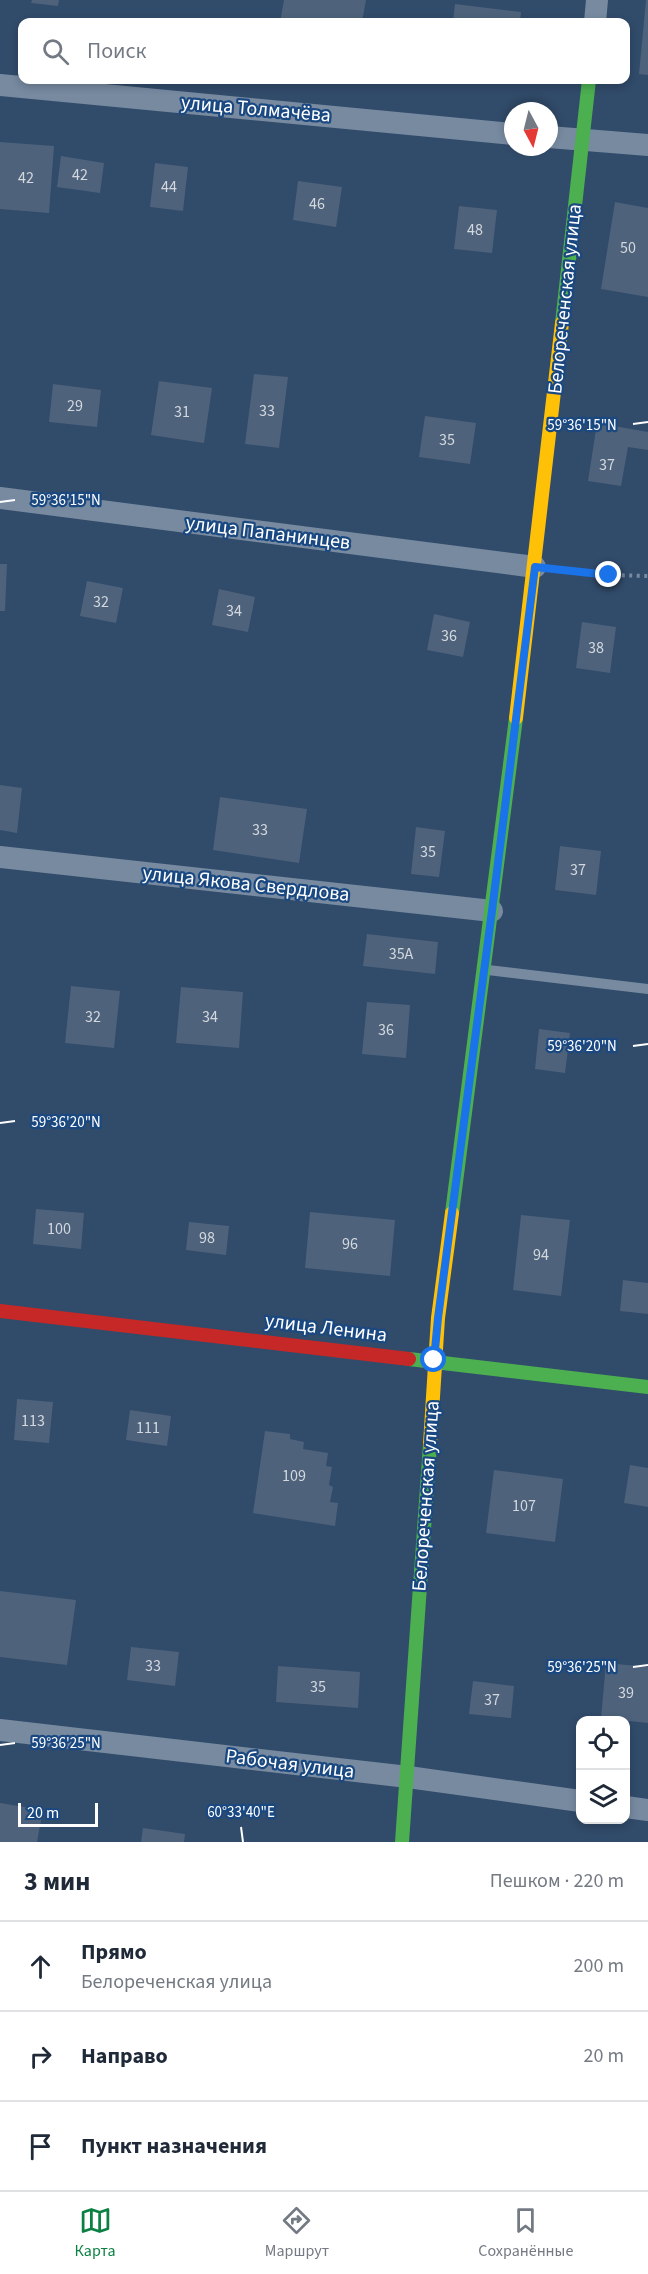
<!DOCTYPE html>
<html lang="ru">
<head>
<meta charset="utf-8">
<style>
	:root { --surface:#fff; --page:#f2f2f3; --text:#1f2937; --muted:#747a83; --line:#e0e1e3; --accent:#0b8043 }
	body { margin:0; font-family:"Source Sans 3",sans-serif; background:var(--page); color:var(--text) }
	.controls { position:absolute; right:18px; bottom:18px; display:grid; overflow:hidden; border-radius:12px; box-shadow:0 3px 9px #0003 }
	.controls button { width:54px; height:54px; display:grid; place-items:center; padding:0; border:0; border-bottom:2px solid var(--line); background:var(--surface); color:var(--text); font:30px sans-serif }
	.compass { position:absolute; left:504px; top:102px; width:54px; height:54px; border-radius:50%; background:var(--surface); box-shadow:0 3px 9px #0003; rotate:173deg }
	.scale { position:absolute; left:18px; bottom:15px; width:80px; box-sizing:border-box; padding-left:6px; border:3px solid #fff; border-top:0; font-size:16px; line-height:21px; white-space:nowrap; color:#fff; -webkit-text-stroke:4px #1a4881; paint-order:stroke }
	.stop { position:absolute; width:18px; height:18px; margin:-14px; border:4px solid #1a73e8; border-radius:50%; background:#fff }
	.stop.end { background:#1a73e8; border-color:#fff; box-shadow:0 2px 6px #0008 }
	.list { margin:0; padding:0; list-style:none }
	h2 { display:flex; justify-content:space-between; align-items:center; height:78px; margin:0; padding:0 24px; font-size:26px }
	h2 small { font-size:20px; font-weight:400; color:var(--muted) }
	.list li { display:grid; grid-template-columns:39px 1fr auto; gap:18px; align-items:center; box-sizing:border-box; height:90px; padding:0 24px; border-top:2px solid var(--line) }
	.list b { display:block; font-size:22px; white-space:nowrap }
	.list p { margin:0; font-size:20px; white-space:nowrap; color:var(--muted) }
	.list em { font-size:20px; font-style:normal; color:var(--muted) }
	.icon { flex:none; width:33px; height:33px; fill:none; stroke:currentColor; stroke-width:2; stroke-linecap:round; stroke-linejoin:round }
	.map { position:relative; flex:none; width:648px; height:1842px; overflow:hidden }
	.search { position:absolute; background:var(--surface); box-shadow:0 3px 9px #0003; left:18px; right:18px; top:18px; height:66px; display:flex; align-items:center; gap:15px; box-sizing:border-box; padding:0 21px; border-radius:12px; color:var(--muted); font-size:22px }
	.sheet { height:348px; background:var(--surface) }
	nav { display:flex; justify-content:space-around; align-items:center; box-sizing:border-box; height:84px; border-top:2px solid var(--line); background:var(--surface); font-size:16px; color:var(--muted) }
	nav a { display:grid; justify-items:center; gap:3px }
	nav .on { color:var(--accent) }
	.map>svg:first-child { display:block }
</style>
</head>
<body>
<div class="map">
<svg width="648" height="1842" viewBox="0 0 648 1842">
	<rect width="100%" height="100%" fill="#314b6a"/>
	<path fill="#4e627b" d="M 32,0 L 59,0 L 58,6 L 31,3 Z
		M 284,0 L 366,0 L 362,22 L 280,22 Z
		M 646,0 L 648,0 L 648,75 L 639,74 Z
		M 455,4 L 521,12 L 520,22 L 453,22 Z
		M 0,142 L 54,146 L 49,213 L 0,209 Z
		M 61,156 L 104,163 L 100,193 L 57,187 Z
		M 155,163 L 188,167 L 183,211 L 150,207 Z
		M 298,181 L 342,187 L 336,227 L 293,220 Z
		M 615,202 L 648,208 L 648,297 L 601,289 Z
		M 459,206 L 497,210 L 492,253 L 454,249 Z
		M 254,374 L 288,377 L 279,448 L 245,444 Z
		M 159,381 L 212,388 L 204,443 L 151,435 Z
		M 53,384 L 101,390 L 97,427 L 49,422 Z
		M 425,416 L 476,423 L 470,464 L 419,457 Z
		M 597,423 L 648,432 L 648,450 L 628,447 L 621,486 L 588,481 Z
		M 0,564 L 7,564 L 5,611 L 0,611 Z
		M 87,581 L 123,588 L 116,623 L 80,616 Z
		M 219,589 L 255,597 L 248,632 L 212,625 Z
		M 434,614 L 470,622 L 463,657 L 427,650 Z
		M 582,622 L 616,627 L 610,673 L 576,668 Z
		M 0,785 L 22,788 L 17,833 L 0,830 Z
		M 220,797 L 307,809 L 299,863 L 213,850 Z
		M 416,827 L 445,831 L 439,877 L 411,874 Z
		M 560,846 L 601,851 L 596,895 L 555,890 Z
		M 367,934 L 438,942 L 435,974 L 363,966 Z
		M 71,986 L 120,991 L 114,1048 L 65,1043 Z
		M 181,987 L 243,992 L 239,1048 L 176,1043 Z
		M 367,1002 L 410,1005 L 406,1058 L 362,1054 Z
		M 539,1029 L 570,1033 L 565,1073 L 535,1069 Z
		M 36,1209 L 84,1213 L 81,1249 L 33,1244 Z
		M 310,1212 L 395,1220 L 390,1276 L 305,1268 Z
		M 521,1215 L 570,1220 L 561,1296 L 513,1290 Z
		M 189,1222 L 229,1226 L 226,1255 L 186,1250 Z
		M 623,1280 L 648,1283 L 648,1314 L 620,1311 Z
		M 17,1399 L 53,1402 L 49,1443 L 14,1440 Z
		M 130,1410 L 171,1416 L 167,1446 L 126,1440 Z
		M 265,1431 L 290,1434 L 290,1439 L 304,1442 L 303,1449 L 328,1453 L 326,1466 L 332,1467 L 329,1485 L 333,1487 L 330,1502 L 338,1503 L 335,1526 L 253,1513 Z
		M 630,1465 L 648,1468 L 648,1507 L 624,1503 Z
		M 494,1470 L 563,1479 L 555,1542 L 486,1533 Z
		M 0,1591 L 76,1600 L 67,1665 L 0,1657 Z
		M 131,1647 L 179,1652 L 175,1686 L 127,1680 Z
		M 606,1663 L 648,1667 L 648,1723 L 601,1718 Z
		M 278,1666 L 360,1672 L 358,1708 L 276,1702 Z
		M 473,1681 L 514,1686 L 511,1718 L 469,1714 Z
		M 0,1803 L 43,1810 L 37,1842 L 0,1842 Z
		M 143,1828 L 185,1834 L 184,1842 L 141,1842 Z"/>
	<g fill="none" stroke-linecap="round" stroke-linejoin="round">
		<path stroke="#778aa0" stroke-width="4" stroke-dasharray="3 4.5" stroke-linecap="butt" d="M 562,570 L 609,575 L 648,576"/>
		<path stroke="#778aa0" stroke-width="10" d="M 488,970 L 648,989"/>
		<path stroke="#778aa0" stroke-width="22" d="M 595,22 L 597,0
			M 0,85 L 513,134
			M 549,137 L 648,145
			M 0,498 L 535,567
			M 0,857 L 492,911
			M 0,1730 L 408,1777 L 580,1801
			M 626,1807 L 648,1810"/>
		<path stroke="#4caf50" stroke-width="14" d="M 562,323 L 589,80
			M 452,1213 L 516,718
			M 409,1359 L 648,1387
			M 402,1842 L 430,1444"/>
		<path stroke="#ffc107" stroke-width="14" d="M 516,718 L 562,323
			M 430,1444 L 438,1318 L 452,1213"/>
		<path stroke="#c62828" stroke-width="14" d="M 0,1311 L 409,1359"/>
	</g>
	<g fill="none" stroke-linecap="round" stroke-linejoin="round">
		<path stroke="#1a73e8" stroke-width="8" d="M 434,1360 L 438,1318 L 492,911 L 535,567 L 609,575"/>
	</g>
	<path fill="none" stroke="#fff" stroke-width="2" d="M 633,424 L 648,422M 0,502 L 15,500M 633,1046 L 648,1044M 0,1123 L 15,1121M 633,1667 L 648,1665M 0,1745 L 15,1743M 241,1827 L 243,1842"/>
	<g text-anchor="middle" dominant-baseline="central" stroke-width="4.5" stroke-linejoin="round" paint-order="stroke">
		<g font-size="16" fill="#d3d8de">
			<text x="80" y="175">42</text>
			<text x="26" y="178">42</text>
			<text x="169" y="187">44</text>
			<text x="317" y="204">46</text>
			<text x="475" y="230">48</text>
			<text x="628" y="248">50</text>
			<text x="75" y="406">29</text>
			<text x="267" y="411">33</text>
			<text x="182" y="412">31</text>
			<text x="447" y="440">35</text>
			<text x="607" y="465">37</text>
			<text x="101" y="602">32</text>
			<text x="234" y="611">34</text>
			<text x="449" y="636">36</text>
			<text x="596" y="648">38</text>
			<text x="260" y="830">33</text>
			<text x="428" y="852">35</text>
			<text x="578" y="870">37</text>
			<text x="401" y="954">35А</text>
			<text x="93" y="1017">32</text>
			<text x="210" y="1017">34</text>
			<text x="386" y="1030">36</text>
			<text x="59" y="1229">100</text>
			<text x="207" y="1238">98</text>
			<text x="350" y="1244">96</text>
			<text x="541" y="1255">94</text>
			<text x="33" y="1421">113</text>
			<text x="148" y="1428">111</text>
			<text x="294" y="1476">109</text>
			<text x="524" y="1506">107</text>
			<text x="153" y="1666">33</text>
			<text x="318" y="1687">35</text>
			<text x="626" y="1693">39</text>
			<text x="492" y="1700">37</text>
		</g>
		<g font-size="20" fill="#fff" stroke="#1a4881">
			<text transform="translate(256 109) rotate(5)">улица Толмачёва</text>
			<text transform="translate(565 299) rotate(-84)">Белореченская улица</text>
			<text transform="translate(268 533) rotate(7)">улица Папанинцев</text>
			<text transform="translate(246 884) rotate(6)">улица Якова Свердлова</text>
			<text transform="translate(326 1328) rotate(7)">улица Ленина</text>
			<text transform="translate(426 1496) rotate(-86)">Белореченская улица</text>
			<text transform="translate(290 1764) rotate(7)">Рабочая улица</text>
		</g>
	</g>
	<g font-size="15" text-anchor="middle" fill="#fff" stroke="#1a4881" stroke-width="4.5" stroke-linejoin="round" paint-order="stroke">
		<text x="582" y="430">59°36'15"N</text>
		<text x="66" y="505">59°36'15"N</text>
		<text x="582" y="1051">59°36'20"N</text>
		<text x="66" y="1127">59°36'20"N</text>
		<text x="582" y="1672">59°36'25"N</text>
		<text x="66" y="1748">59°36'25"N</text>
		<text x="241" y="1817">60°33'40"E</text>
	</g>
</svg>
<div class="controls">
<button><svg class="icon" aria-label="locate" viewBox="0 0 24 24"><circle cx="12" cy="12" r="6"/><path d="M12 2v4M12 18v4M2 12h4M18 12h4"/></svg></button>
<button><svg class="icon" aria-label="layers" viewBox="0 0 24 24"><path d="M12 4l9 5-9 5-9-5zM3 14l9 5 9-5"/></svg></button>
</div>
<svg class="compass" viewBox="-18 -18 36 36"><path d="M0-13l5 13h-10z" fill="#e53935"/><path d="M0 13l5-13h-10z" fill="#747a83"/></svg>
<div class="scale">20 m</div>
<div class="stop" style="left:434px;top:1360px"></div>
<div class="stop end" style="left:609px;top:575px"></div>
<div class="search"><svg class="icon" aria-label="search" viewBox="0 0 24 24"><circle cx="10" cy="10" r="6"/><path d="M15 15l6 6"/></svg>Поиск</div>
</div>
<section class="sheet">
<h2>3 мин<small>Пешком · 220 m</small></h2>
<ul class="list">
<li><svg class="icon" aria-label="ahead" viewBox="0 0 24 24"><path d="M12 20V5M6 11l6-6 6 6"/></svg><div><b>Прямо</b><p>Белореченская улица</p></div><em>200 m</em></li>
<li><svg class="icon" aria-label="right" viewBox="0 0 24 24"><path d="M7 20v-9h11M14 6l5 5-5 5"/></svg><div><b>Направо</b></div><em>20 m</em></li>
<li><svg class="icon" aria-label="arrive" viewBox="0 0 24 24"><path d="M6 21V4h12l-3 4 3 4H6"/></svg><div><b>Пункт назначения</b></div></li>
</ul>
</section>
<nav>
<a class="on"><svg class="icon" aria-label="map" viewBox="0 0 24 24"><path d="M3 6l6-2 6 2 6-2v14l-6 2-6-2-6 2zM9 4v14M15 6v14"/></svg>Карта</a>
<a><svg class="icon" aria-label="directions" viewBox="0 0 24 24"><path d="M12 3l9 9-9 9-9-9zM9 14v-3h6M13 9l2 2-2 2"/></svg>Маршрут</a>
<a><svg class="icon" aria-label="saved" viewBox="0 0 24 24"><path d="M7 4h10v16l-5-4-5 4z"/></svg>Сохранённые</a>
</nav>
</body>
</html>
